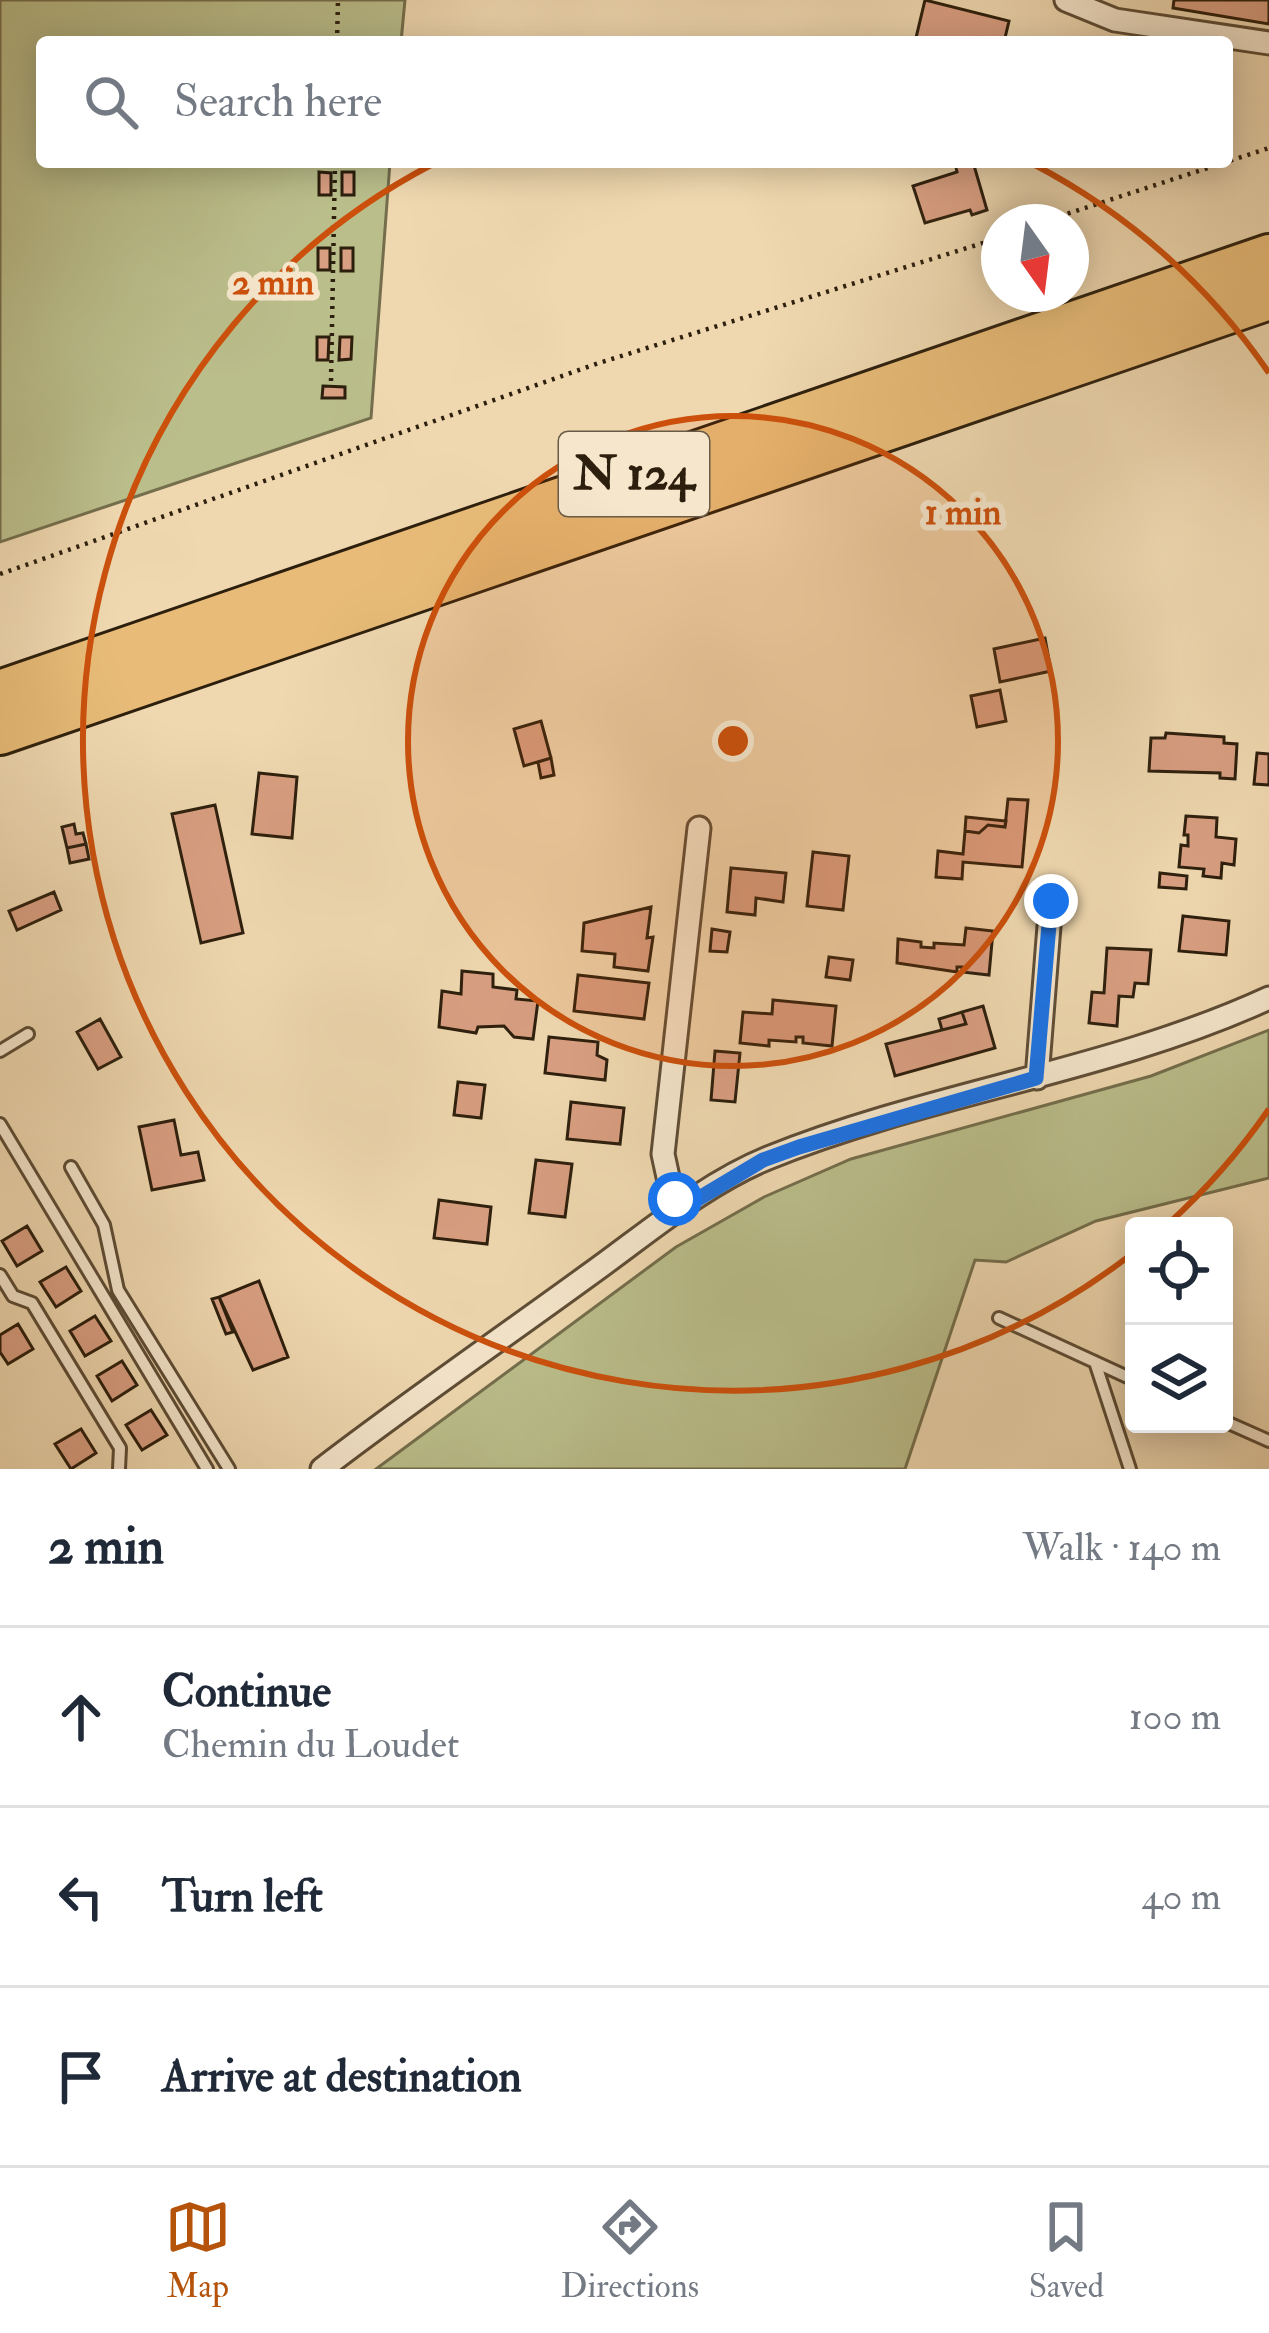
<!DOCTYPE html>
<html lang="en">
<head>
<meta charset="utf-8">
<style>
	:root { --surface:#fff; --page:#f6f6f7; --text:#1f2937; --muted:#747a83; --line:#e0e1e3; --accent:#b45309 }
	body { margin:0; font-family:"IM FELL Double Pica",serif; background:var(--page); color:var(--text) }
	.controls { position:absolute; right:36px; bottom:36px; display:grid; overflow:hidden; border-radius:12px; box-shadow:0 6px 30px #0003 }
	.controls button { width:108px; height:108px; display:grid; place-items:center; padding:0; border:0; border-bottom:3px solid var(--line); background:var(--surface); color:var(--text); font:60px sans-serif }
	.compass { position:absolute; left:981px; top:204px; width:108px; height:108px; border-radius:50%; background:var(--surface); box-shadow:0 6px 30px #0003; rotate:166deg }
	.stop { position:absolute; width:36px; height:36px; margin:-27px; border:9px solid #1a73e8; border-radius:50%; background:#fff }
	.stop.end { background:#1a73e8; border-color:#fff; box-shadow:0 3px 12px #0008 }
	.list { margin:0; padding:0; list-style:none }
	h2 { display:flex; justify-content:space-between; align-items:center; height:156px; margin:0; padding:0 48px; font-size:51px }
	h2 small { font-size:39px; font-weight:400; color:var(--muted) }
	.list li { display:grid; grid-template-columns:78px 1fr auto; gap:36px; align-items:center; box-sizing:border-box; height:180px; padding:0 48px; border-top:3px solid var(--line) }
	.list b { display:block; font-size:45px; white-space:nowrap }
	.list p { margin:0; font-size:39px; white-space:nowrap; color:var(--muted) }
	.list em { font-size:39px; font-style:normal; color:var(--muted) }
	.icon { flex:none; width:66px; height:66px; fill:none; stroke:currentColor; stroke-width:2; stroke-linecap:round; stroke-linejoin:round }
	.map { position:relative; flex:none; width:1269px; height:1469px; overflow:hidden }
	.search { position:absolute; background:var(--surface); box-shadow:0 6px 30px #0003; left:36px; right:36px; top:36px; height:132px; display:flex; align-items:center; gap:30px; box-sizing:border-box; padding:0 42px; border-radius:12px; color:var(--muted); font-size:45px }
	.sheet { height:696px; background:var(--surface) }
	nav { display:flex; justify-content:space-around; align-items:center; box-sizing:border-box; height:168px; border-top:3px solid var(--line); background:var(--surface); font-size:33px; color:var(--muted) }
	nav a { display:grid; justify-items:center; gap:6px }
	nav .on { color:var(--accent) }
	.map>svg:first-child { display:block }
</style>
</head>
<body>
<div class="map">
<svg width="1269" height="1469" viewBox="0 0 1269 1469">
	<rect width="100%" height="100%" fill="#efd8b0"/>
	<filter id="stains"><feTurbulence type="fractalNoise" baseFrequency=".00167" numOctaves="4"/><feColorMatrix values="0 0 0 0 .2 0 0 0 0 .09 0 0 0 0 .02 0 0 0 .5 -.17"/></filter>
	<radialGradient id="worn" r=".72"><stop offset=".6" stop-color="#630" stop-opacity="0"/><stop offset="1" stop-color="#630" stop-opacity=".3"/></radialGradient>
	<path fill="#babe8b" stroke="#746e4c" stroke-width="3" d="M 0,0 L 405,0 L 401,42 L 42,42 L 42,162 L 390,162 L 371,418 L 0,542 Z
		M 1269,1030 L 1269,1178 L 1096,1221 L 1006,1262 L 975,1260 L 905,1469 L 376,1469 L 676,1247 L 764,1197 L 851,1159 L 1151,1076 Z"/>
	<path fill="#d99f82" stroke="#2d1f0d" stroke-width="3" d="M 925,0 L 1009,21 L 1004,42 L 915,42 Z
		M 1174,0 L 1269,0 L 1269,24 L 1173,8 Z
		M 973,162 L 987,210 L 972,215 L 970,210 L 925,223 L 913,186 L 957,172 L 956,167 Z
		M 319,172 L 331,173 L 331,195 L 319,195 Z
		M 342,172 L 354,172 L 354,195 L 342,195 Z
		M 318,248 L 330,248 L 330,270 L 318,270 Z
		M 341,248 L 353,248 L 353,271 L 341,271 Z
		M 317,337 L 329,337 L 328,360 L 317,360 Z
		M 340,337 L 352,337 L 351,359 L 339,360 Z
		M 323,386 L 345,387 L 345,398 L 322,398 Z
		M 1045,638 L 1051,671 L 1000,682 L 994,649 Z
		M 1000,690 L 1006,721 L 977,727 L 971,696 Z
		M 541,721 L 551,758 L 524,766 L 514,729 Z
		M 1166,733 L 1224,737 L 1224,743 L 1237,744 L 1235,779 L 1220,778 L 1220,773 L 1149,771 L 1151,738 L 1165,738 Z
		M 1257,753 L 1269,754 L 1269,785 L 1254,784 Z
		M 551,758 L 554,775 L 541,778 L 538,762 Z
		M 259,773 L 297,777 L 292,838 L 252,834 Z
		M 1008,799 L 1028,800 L 1022,867 L 963,862 L 962,879 L 936,877 L 938,851 L 963,854 L 965,831 L 979,833 L 988,825 L 1005,827 Z
		M 215,805 L 243,933 L 201,943 L 172,814 Z
		M 1186,816 L 1217,818 L 1216,837 L 1236,839 L 1234,865 L 1222,863 L 1221,878 L 1203,876 L 1204,869 L 1179,867 L 1181,845 L 1188,846 L 1188,835 L 1184,835 Z
		M 966,817 L 1006,821 L 1005,827 L 988,825 L 979,833 L 965,831 Z
		M 74,824 L 76,834 L 83,833 L 86,844 L 67,848 L 62,827 Z
		M 86,844 L 89,859 L 70,863 L 67,848 Z
		M 813,852 L 849,856 L 843,910 L 807,906 Z
		M 731,868 L 786,873 L 783,902 L 756,898 L 755,915 L 727,912 Z
		M 1160,873 L 1187,876 L 1186,889 L 1159,887 Z
		M 54,892 L 61,910 L 17,930 L 9,911 Z
		M 651,907 L 647,938 L 653,937 L 648,971 L 614,967 L 615,954 L 582,951 L 584,923 Z
		M 1183,916 L 1229,921 L 1226,955 L 1179,951 Z
		M 966,928 L 993,931 L 989,975 L 962,972 L 962,967 L 957,967 L 957,972 L 897,963 L 898,939 L 921,942 L 921,947 L 934,948 L 934,943 L 964,945 Z
		M 712,929 L 730,932 L 727,952 L 710,951 Z
		M 1107,948 L 1151,950 L 1148,984 L 1135,983 L 1133,997 L 1119,996 L 1117,1026 L 1089,1023 L 1092,992 L 1104,993 Z
		M 829,957 L 853,960 L 850,980 L 826,977 Z
		M 462,971 L 493,974 L 493,987 L 517,990 L 516,999 L 538,1001 L 533,1039 L 514,1037 L 504,1026 L 478,1027 L 476,1033 L 439,1027 L 442,991 L 461,994 Z
		M 578,975 L 649,983 L 644,1019 L 574,1011 Z
		M 773,1000 L 836,1006 L 832,1046 L 803,1043 L 803,1037 L 796,1037 L 796,1042 L 769,1040 L 769,1046 L 740,1043 L 743,1012 L 772,1014 Z
		M 983,1006 L 995,1048 L 895,1076 L 886,1044 L 966,1024 L 962,1012 Z
		M 962,1012 L 966,1024 L 942,1030 L 939,1019 Z
		M 100,1019 L 121,1057 L 98,1069 L 77,1032 Z
		M 549,1037 L 598,1042 L 597,1055 L 607,1060 L 605,1080 L 545,1073 Z
		M 715,1051 L 740,1053 L 735,1102 L 711,1100 Z
		M 458,1082 L 485,1085 L 481,1118 L 454,1115 Z
		M 571,1102 L 624,1108 L 620,1144 L 567,1139 Z
		M 174,1120 L 181,1155 L 198,1152 L 204,1180 L 152,1190 L 139,1127 Z
		M 536,1160 L 572,1164 L 565,1217 L 529,1213 Z
		M 439,1200 L 491,1207 L 487,1244 L 434,1238 Z
		M 27,1226 L 42,1251 L 17,1266 L 2,1241 Z
		M 66,1267 L 81,1291 L 56,1307 L 40,1282 Z
		M 259,1281 L 288,1357 L 253,1370 L 219,1297 Z
		M 219,1297 L 233,1332 L 226,1334 L 212,1299 Z
		M 95,1316 L 111,1341 L 85,1356 L 70,1331 Z
		M 18,1324 L 33,1349 L 8,1364 L 0,1352 L 0,1335 Z
		M 122,1361 L 137,1385 L 112,1401 L 97,1376 Z
		M 151,1410 L 167,1435 L 142,1450 L 126,1425 Z
		M 81,1429 L 96,1453 L 71,1469 L 55,1444 Z"/>
	<g fill="none" stroke-linecap="round" stroke-linejoin="round">
		<g stroke="#5e4d36" stroke-width="16">
			<path id="lane" d="M 0,1051 L 28,1034
				M 0,1124 L 207,1469
				M 71,1167 L 104,1225 L 118,1290 L 229,1469
				M 0,1275 L 13,1296 L 32,1303 L 120,1448 L 119,1469
				M 999,1318 L 1134,1380
				M 1095,1362 L 1130,1469
				M 1224,1421 L 1269,1441"/>
		</g>
		<g stroke="#5e4d36" stroke-width="27">
			<path id="street" d="M 1066,0 L 1115,20 L 1269,43
				M 1037,1078 L 1051,901
				M 681,1209 L 671,1191 L 663,1154 L 699,828
				M 322,1469 C 408,1403 498,1341 586,1277 C 644,1236 702,1185 768,1158 C 931,1092 1108,1072 1269,998"/>
		</g>
		<g stroke="#2d1f0d" stroke-width="48">
			<path id="highway" d="M 0,692 L 1269,256
				M 0,733 L 1269,298"/>
		</g>
		<path stroke="#2d1f0d" stroke-width="4.5" stroke-dasharray="3 6" stroke-linecap="butt" d="M 337,42 L 338,0
			M 1042,222 L 1269,148
			M 331,381 L 335,162
			M 0,574 L 599,363 L 999,238"/>
		<use href="#lane" stroke="#f5e6cc" stroke-width="10"/>
		<use href="#street" stroke="#f5e6cc" stroke-width="21"/>
		<use href="#highway" stroke="#e8bc78" stroke-width="42"/>
	</g>
	<g fill="none" stroke-linecap="round" stroke-linejoin="round">
		<path stroke="#1a73e8" stroke-width="15" d="M 675,1199 L 681,1209 L 763,1160 L 799,1147 L 1036,1078 L 1051,901"/>
	</g>
	<circle cx="733" cy="741" r="325" fill="#cc500c" fill-opacity=".12"/>
	<g fill="none" stroke="#cc500c" stroke-width="6">
		<circle cx="733" cy="741" r="325"/>
		<path d="M1269 1109A650 650 0 0 1 1168 1224M1133 1253A650 650 0 1 1 433 164M1033 164A650 650 0 0 1 1269 373"/>
	</g>
	<g text-anchor="middle" dominant-baseline="central" stroke-width="12" stroke-linejoin="round" paint-order="stroke">
		<rect fill="#f5e6cc" stroke="#695b46" stroke-width="3" x="559" y="432" width="150" height="84" rx="9"/>
		<g font-size="48" font-weight="bold" fill="#2d1f0d">
			<text x="634" y="474">N 124</text>
		</g>
	</g>
	<circle cx="733" cy="741" r="18" fill="#cc500c" stroke="#f5e6cc" stroke-width="6"/>
	<g font-size="36" text-anchor="middle" font-weight="bold" fill="#cc500c" stroke="#f5e6cc" stroke-width="12" stroke-linejoin="round" paint-order="stroke">
		<text x="273" y="294">2 min</text>
		<text x="963" y="524">1 min</text>
	</g>
	<rect width="100%" height="100%" filter="url(#stains)"/>
	<rect width="100%" height="100%" fill="url(#worn)"/>
</svg>
<div class="controls">
<button><svg class="icon" aria-label="locate" viewBox="0 0 24 24"><circle cx="12" cy="12" r="6"/><path d="M12 2v4M12 18v4M2 12h4M18 12h4"/></svg></button>
<button><svg class="icon" aria-label="layers" viewBox="0 0 24 24"><path d="M12 4l9 5-9 5-9-5zM3 14l9 5 9-5"/></svg></button>
</div>
<svg class="compass" viewBox="-18 -18 36 36"><path d="M0-13l5 13h-10z" fill="#e53935"/><path d="M0 13l5-13h-10z" fill="#747a83"/></svg>
<div class="stop" style="left:675px;top:1199px"></div>
<div class="stop end" style="left:1051px;top:901px"></div>
<div class="search"><svg class="icon" aria-label="search" viewBox="0 0 24 24"><circle cx="10" cy="10" r="6"/><path d="M15 15l6 6"/></svg>Search here</div>
</div>
<section class="sheet">
<h2>2 min<small>Walk · 140 m</small></h2>
<ul class="list">
<li><svg class="icon" aria-label="ahead" viewBox="0 0 24 24"><path d="M12 20V5M6 11l6-6 6 6"/></svg><div><b>Continue</b><p>Chemin du Loudet</p></div><em>100 m</em></li>
<li><svg class="icon" aria-label="left" viewBox="0 0 24 24"><path d="M17 20v-9H6M10 6l-5 5 5 5"/></svg><div><b>Turn left</b></div><em>40 m</em></li>
<li><svg class="icon" aria-label="arrive" viewBox="0 0 24 24"><path d="M6 21V4h12l-3 4 3 4H6"/></svg><div><b>Arrive at destination</b></div></li>
</ul>
</section>
<nav>
<a class="on"><svg class="icon" aria-label="map" viewBox="0 0 24 24"><path d="M3 6l6-2 6 2 6-2v14l-6 2-6-2-6 2zM9 4v14M15 6v14"/></svg>Map</a>
<a><svg class="icon" aria-label="directions" viewBox="0 0 24 24"><path d="M12 3l9 9-9 9-9-9zM9 14v-3h6M13 9l2 2-2 2"/></svg>Directions</a>
<a><svg class="icon" aria-label="saved" viewBox="0 0 24 24"><path d="M7 4h10v16l-5-4-5 4z"/></svg>Saved</a>
</nav>
</body>
</html>
